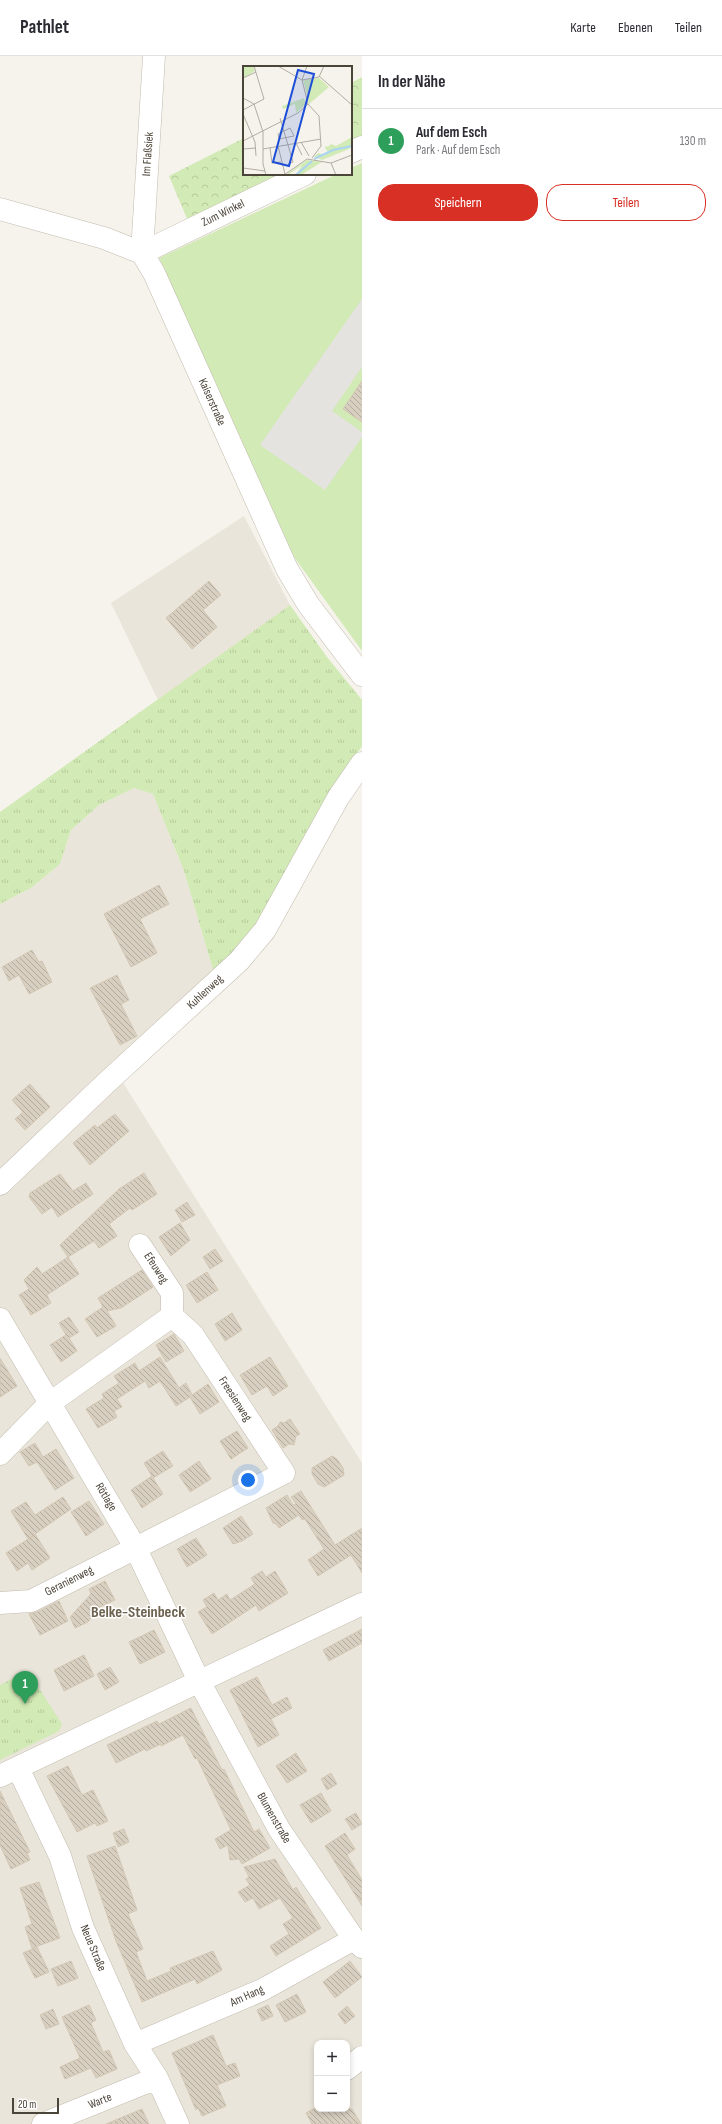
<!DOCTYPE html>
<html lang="de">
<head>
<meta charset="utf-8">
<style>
	:root { --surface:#fff; --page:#f2f2f3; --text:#2b2b33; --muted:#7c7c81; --line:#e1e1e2; --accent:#d93025 }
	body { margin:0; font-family:"Sofia Sans Condensed",sans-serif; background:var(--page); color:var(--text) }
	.controls { position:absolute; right:12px; bottom:12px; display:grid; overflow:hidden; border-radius:8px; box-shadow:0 2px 6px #0003 }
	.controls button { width:36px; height:36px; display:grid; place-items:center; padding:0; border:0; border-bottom:1px solid var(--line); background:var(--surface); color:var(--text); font:20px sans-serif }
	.scale { position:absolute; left:12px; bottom:10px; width:47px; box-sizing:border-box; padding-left:4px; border:2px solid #4b4439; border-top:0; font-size:11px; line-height:14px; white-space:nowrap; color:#4b4439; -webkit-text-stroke:3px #fff; paint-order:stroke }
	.you { position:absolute; left:248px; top:1424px; width:14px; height:14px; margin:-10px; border:3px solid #fff; border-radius:50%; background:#1a73e8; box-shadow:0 0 0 6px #1a73e833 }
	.badge { display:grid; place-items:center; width:26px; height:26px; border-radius:50%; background:var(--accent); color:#fff; font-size:13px; font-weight:700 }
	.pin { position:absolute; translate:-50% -33px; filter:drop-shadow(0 1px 2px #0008) }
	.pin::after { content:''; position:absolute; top:21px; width:14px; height:12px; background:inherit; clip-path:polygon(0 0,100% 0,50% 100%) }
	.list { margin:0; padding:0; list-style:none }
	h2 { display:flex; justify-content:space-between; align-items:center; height:52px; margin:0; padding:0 16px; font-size:17px }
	h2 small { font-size:13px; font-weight:400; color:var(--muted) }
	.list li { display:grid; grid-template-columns:26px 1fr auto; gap:12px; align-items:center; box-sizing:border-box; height:64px; padding:0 16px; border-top:1px solid var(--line) }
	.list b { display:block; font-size:15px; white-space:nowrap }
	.list p { margin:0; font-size:13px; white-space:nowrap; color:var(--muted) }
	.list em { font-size:13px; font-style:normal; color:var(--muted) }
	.actions { display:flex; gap:8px; padding:12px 16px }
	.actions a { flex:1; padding:9px 0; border:1px solid var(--accent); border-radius:16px; text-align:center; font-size:14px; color:var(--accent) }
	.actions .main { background:var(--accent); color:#fff }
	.map { position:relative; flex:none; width:362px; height:2068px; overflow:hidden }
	header { display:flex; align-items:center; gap:24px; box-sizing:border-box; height:56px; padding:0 20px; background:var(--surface); border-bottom:1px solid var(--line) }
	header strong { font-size:19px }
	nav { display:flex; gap:22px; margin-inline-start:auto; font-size:14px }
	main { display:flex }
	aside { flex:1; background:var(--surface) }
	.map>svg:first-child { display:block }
</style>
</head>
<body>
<header>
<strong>Pathlet</strong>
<nav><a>Karte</a><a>Ebenen</a><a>Teilen</a></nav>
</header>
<main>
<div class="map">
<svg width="362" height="2068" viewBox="0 0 362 2068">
	<defs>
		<pattern id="grass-tufts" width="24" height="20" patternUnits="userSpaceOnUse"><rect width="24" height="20" fill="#d2eab5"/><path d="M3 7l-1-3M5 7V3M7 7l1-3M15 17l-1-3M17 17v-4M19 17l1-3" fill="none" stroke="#b6ca9c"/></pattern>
		<pattern id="forest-crowns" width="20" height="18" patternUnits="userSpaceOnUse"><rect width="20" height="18" fill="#d2eab5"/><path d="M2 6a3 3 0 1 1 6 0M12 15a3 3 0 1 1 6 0" fill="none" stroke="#b6ca9c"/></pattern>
		<pattern id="building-back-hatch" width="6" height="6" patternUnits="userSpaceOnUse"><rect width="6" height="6" fill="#d8cfc1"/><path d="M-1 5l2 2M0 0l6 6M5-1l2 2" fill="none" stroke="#b1aa9e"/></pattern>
	</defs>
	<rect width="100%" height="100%" fill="#f6f3ec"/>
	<path fill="#eae5da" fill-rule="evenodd" d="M 244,460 L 290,549 L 158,644 L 111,547 Z
		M 134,732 L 153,738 L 184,815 L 214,917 L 122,1025 L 362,1407 L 362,2068 L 0,2068 L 0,848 L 31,832 L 60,808 L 71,774 L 99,749 ZM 317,1987 L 347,1987 L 347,2053 L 317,2053 Z"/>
	<path fill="url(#grass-tufts)" d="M 290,549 L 327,601 L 362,644 L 362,690 L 326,748 L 253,878 L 214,917 L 184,815 L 153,738 L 134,732 L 99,749 L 71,774 L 60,808 L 31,832 L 0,848 L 0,756 Z
		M 28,1615 L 62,1668 L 59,1675 L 0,1704 L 0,1629 Z"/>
	<path fill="url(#forest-crowns)" d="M 362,21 L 362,80 L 351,86 L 351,27 Z
		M 244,82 L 244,118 L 284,118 L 188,165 L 169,120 Z"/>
	<path fill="#d2eab5" d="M 362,107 L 362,595 L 294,501 L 159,202 L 337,118 L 351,118 L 351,112 Z"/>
	<path fill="#e5e3e0" d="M 362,243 L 362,311 L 332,355 L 362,376 L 362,381 L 325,434 L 260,389 Z"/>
	<path fill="url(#building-back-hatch)" stroke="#d3c7b4" d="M 362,325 L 362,366 L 343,353 Z
		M 209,525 L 221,539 L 203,554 L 217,571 L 192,593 L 166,562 Z
		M 159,829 L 169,848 L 140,863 L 157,897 L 131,911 L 104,858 Z
		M 32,894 L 39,906 L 42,905 L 52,926 L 29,938 L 19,919 L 9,925 L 2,911 Z
		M 117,919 L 129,944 L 121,948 L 137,980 L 120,989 L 90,932 Z
		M 30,1028 L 50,1051 L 25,1074 L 15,1063 L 23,1056 L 12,1044 Z
		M 115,1058 L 129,1075 L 90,1109 L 73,1087 L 95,1069 L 97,1072 Z
		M 144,1117 L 157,1138 L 132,1154 L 130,1152 L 109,1168 L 117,1180 L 99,1192 L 94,1185 L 68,1201 L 60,1189 L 119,1133 Z
		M 60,1118 L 73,1135 L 86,1127 L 93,1138 L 58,1161 L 52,1151 L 42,1158 L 29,1141 L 30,1137 Z
		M 187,1146 L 195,1159 L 182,1166 L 175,1154 Z
		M 180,1167 L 190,1184 L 171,1200 L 159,1181 Z
		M 215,1193 L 223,1205 L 210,1213 L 203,1201 Z
		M 68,1201 L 79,1218 L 47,1239 L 51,1247 L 31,1259 L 19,1239 L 29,1233 L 24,1224 L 37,1211 L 42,1218 Z
		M 142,1214 L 153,1231 L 121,1252 L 107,1255 L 116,1270 L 97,1281 L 85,1263 L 103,1251 L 98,1242 Z
		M 207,1216 L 218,1234 L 197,1247 L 186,1229 Z
		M 232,1257 L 242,1274 L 225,1285 L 215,1268 Z
		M 69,1261 L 79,1276 L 69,1282 L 77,1295 L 61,1306 L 50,1289 L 66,1279 L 59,1267 Z
		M 174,1278 L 184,1295 L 166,1306 L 156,1289 Z
		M 160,1301 L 179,1332 L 186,1327 L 192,1339 L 208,1328 L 219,1346 L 200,1358 L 190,1341 L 176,1350 L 160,1325 L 149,1332 L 145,1325 L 117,1343 L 122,1351 L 114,1355 L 117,1361 L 98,1372 L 86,1353 L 104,1342 L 102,1338 L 119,1327 L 114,1320 L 135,1307 L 139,1315 Z
		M 270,1301 L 288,1330 L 273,1340 L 267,1330 L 252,1339 L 240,1319 Z
		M 0,1302 L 17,1330 L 0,1341 Z
		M 290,1363 L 300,1378 L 296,1380 L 294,1389 L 289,1388 L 283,1392 L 272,1374 L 278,1370 L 280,1366 L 284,1367 Z
		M 237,1375 L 248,1392 L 231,1403 L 220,1385 Z
		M 35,1387 L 43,1401 L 56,1393 L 74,1422 L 55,1434 L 37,1406 L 29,1410 L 20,1396 Z
		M 163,1395 L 173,1410 L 153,1422 L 163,1438 L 142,1452 L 131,1434 L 152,1420 L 144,1407 Z
		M 332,1400 L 337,1403 L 343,1412 L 344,1419 L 324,1431 L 318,1428 L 312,1418 L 312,1412 Z
		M 199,1405 L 211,1423 L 190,1436 L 179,1419 Z
		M 301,1435 L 335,1489 L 362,1472 L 362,1517 L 351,1499 L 318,1520 L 308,1504 L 324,1493 L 305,1463 L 302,1464 L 299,1459 L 279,1472 L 276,1468 L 273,1467 L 266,1452 L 287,1439 L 293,1449 L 296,1448 L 291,1441 Z
		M 63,1441 L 71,1453 L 35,1478 L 50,1502 L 32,1514 L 28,1507 L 17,1515 L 6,1497 L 33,1480 L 28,1483 L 11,1455 L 26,1446 L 35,1459 Z
		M 89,1445 L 104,1468 L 86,1480 L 71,1456 Z
		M 241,1460 L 253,1478 L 242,1485 L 233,1488 L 223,1472 Z
		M 196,1482 L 207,1499 L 187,1511 L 177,1493 Z
		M 262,1515 L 266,1521 L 275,1515 L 288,1537 L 259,1555 L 256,1549 L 212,1578 L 198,1556 L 207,1551 L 203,1544 L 214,1537 L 218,1544 L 227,1538 L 230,1544 L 255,1528 L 251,1522 Z
		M 105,1525 L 115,1544 L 98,1552 L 88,1566 L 75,1572 L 70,1561 L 91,1538 L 89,1533 Z
		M 59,1545 L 68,1565 L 40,1579 L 29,1558 L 37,1556 Z
		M 362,1573 L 362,1587 L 329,1605 L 323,1594 Z
		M 154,1574 L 165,1596 L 140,1608 L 129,1586 Z
		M 84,1599 L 94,1620 L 64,1635 L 54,1614 Z
		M 110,1611 L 119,1626 L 105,1634 L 97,1618 Z
		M 257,1621 L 272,1649 L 287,1641 L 292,1652 L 271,1663 L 279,1679 L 258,1691 L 230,1634 Z
		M 191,1652 L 222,1714 L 224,1713 L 254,1776 L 259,1773 L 270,1792 L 242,1808 L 239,1803 L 230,1804 L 228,1789 L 220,1793 L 215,1783 L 231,1774 L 197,1702 L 195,1703 L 183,1679 L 161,1690 L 161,1688 L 146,1695 L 145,1693 L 116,1707 L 107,1689 L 157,1665 L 159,1668 Z
		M 296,1697 L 307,1715 L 287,1727 L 276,1710 Z
		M 68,1710 L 82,1739 L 93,1734 L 108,1765 L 97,1770 L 95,1767 L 77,1776 L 47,1720 Z
		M 331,1717 L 337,1728 L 327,1734 L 321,1723 Z
		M 0,1735 L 30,1796 L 27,1797 L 30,1804 L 11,1813 L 0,1789 Z
		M 321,1737 L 331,1755 L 311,1767 L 300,1749 Z
		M 356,1757 L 362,1768 L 352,1774 L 345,1763 Z
		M 124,1773 L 129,1786 L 118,1791 L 113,1777 Z
		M 345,1777 L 355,1793 L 347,1799 L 362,1824 L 362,1850 L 325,1790 Z
		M 115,1790 L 137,1854 L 128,1858 L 143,1893 L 136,1896 L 147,1925 L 171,1915 L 170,1912 L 213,1895 L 222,1914 L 197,1928 L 195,1923 L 142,1946 L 116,1885 L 87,1800 Z
		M 275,1803 L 293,1834 L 296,1831 L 321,1872 L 276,1900 L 270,1890 L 289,1878 L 283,1868 L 293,1862 L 280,1842 L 259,1853 L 253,1842 L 245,1846 L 238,1836 L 250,1829 L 246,1823 L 249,1821 L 244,1811 Z
		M 39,1826 L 60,1882 L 32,1892 L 25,1871 L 32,1868 L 20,1832 Z
		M 37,1891 L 49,1916 L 35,1922 L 23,1897 Z
		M 71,1905 L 78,1922 L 58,1930 L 51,1913 Z
		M 350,1905 L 362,1921 L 335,1942 L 323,1926 Z
		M 297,1938 L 306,1956 L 285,1966 L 276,1949 Z
		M 89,1949 L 96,1964 L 91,1967 L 103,1996 L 109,1994 L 117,2013 L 96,2022 L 91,2012 L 65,2023 L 60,2011 L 80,2002 L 62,1961 Z
		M 268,1949 L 273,1960 L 262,1965 L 257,1954 Z
		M 347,1950 L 355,1960 L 345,1968 L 338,1958 Z
		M 53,1953 L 59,1968 L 46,1973 L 40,1959 Z
		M 213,1979 L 226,2010 L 235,2007 L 240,2020 L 217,2029 L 226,2050 L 202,2060 L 198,2052 L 196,2054 L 172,1997 Z
		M 142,2053 L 149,2068 L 106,2068 Z
		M 313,2053 L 352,2053 L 361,2068 L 312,2068 L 306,2057 Z"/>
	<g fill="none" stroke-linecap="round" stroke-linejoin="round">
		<g stroke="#c2bbae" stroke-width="23">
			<path id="minor" d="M 154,0 L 142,197 L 305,118
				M 351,96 L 362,91
				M 0,153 L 104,182 L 142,197 L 154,217 L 287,513 L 308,548 L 362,619
				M 0,1128 L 105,1028 L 239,905 L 265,874 L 338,742 L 362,707
				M 140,1189 L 172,1237 L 172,1260
				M 0,1263 L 135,1491 L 199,1625 L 279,1773 L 354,1883 L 362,1891
				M 0,1398 L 50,1347 L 172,1260 L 193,1279 L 284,1417 L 31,1545 L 0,1547
				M 18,1712 L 60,1800 L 83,1872 L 135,1988 L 157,2022 L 178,2068
				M 0,1720 L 362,1548
				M 135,1988 L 262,1934 L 354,1883
				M 347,2013 L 362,2001
				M 43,2068 L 157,2022"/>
		</g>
		<use href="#minor" stroke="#fff" stroke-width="22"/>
	</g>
	<g text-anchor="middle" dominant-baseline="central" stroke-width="3" stroke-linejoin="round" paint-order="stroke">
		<g font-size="12" fill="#4b4439" stroke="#fff">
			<text transform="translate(148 98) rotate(-86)">Im Flaßsiek</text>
			<text transform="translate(223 157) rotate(-26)">Zum Winkel</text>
			<text transform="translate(212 346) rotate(66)">Kaiserstraße</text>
			<text transform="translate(205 936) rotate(-43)">Kuhlenweg</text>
			<text transform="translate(156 1212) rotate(57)">Efeuweg</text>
			<text transform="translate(235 1343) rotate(57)">Freesienweg</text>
			<text transform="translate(106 1441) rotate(59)">Rötlage</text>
			<text transform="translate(69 1525) rotate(-27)">Geranienweg</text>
			<text transform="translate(274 1762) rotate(60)">Blumenstraße</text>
			<text transform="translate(93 1892) rotate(67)">Neue Straße</text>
			<text transform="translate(247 1940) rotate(-24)">Am Hang</text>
			<text transform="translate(100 2045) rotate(-22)">Warte</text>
		</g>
		<g font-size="16" font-weight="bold" fill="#6e6250" stroke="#fff">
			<text x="138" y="1556">Belke-Steinbeck</text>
		</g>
	</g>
	<g transform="translate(243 10)">
		<rect width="109" height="109" fill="#f6f3ec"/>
		<path d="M 0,0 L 10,0 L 12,5 L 0,12 ZM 61,32 L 63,38 L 53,47 L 52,38 L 40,43 L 39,40 ZM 109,71 L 109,80 L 106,83 L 79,94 L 71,90 L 76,87 L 80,89 L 85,86 L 82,82 L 83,80 L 85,81 L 88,78 L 93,80 Z" fill="#d2eab5"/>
		<path d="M 64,94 L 79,96 L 58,109 L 53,109 L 59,99 L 45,109 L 45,107 Z" fill="#d2eab5"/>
		<path d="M 76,12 L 86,21 L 66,38 L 60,14 Z" fill="#d2eab5"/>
		<path fill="none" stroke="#a9d4f2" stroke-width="2" d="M 71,93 L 90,84 L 109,80M 53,109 L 69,95"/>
		<path fill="none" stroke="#b2ada4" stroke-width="1" d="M 35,0 L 59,14 L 65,38 L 76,50 L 78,80 L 69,92M 64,0 L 59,14 L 76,11 L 81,0M 76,10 L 109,39M 0,12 L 13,6M 0,32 L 11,38 L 20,66 L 20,98 L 23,109M 0,44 L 21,33 L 11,0M 0,48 L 12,76 L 13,90M 37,52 L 50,96 L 45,98M 47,62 L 51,70 L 36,73 L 35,68 ZM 0,75 L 55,47 L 65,38M 58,76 L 66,90M 53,77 L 59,89M 35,80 L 42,108M 27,82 L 29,97 L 38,96M 0,83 L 13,82M 20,83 L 78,73M 88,97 L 93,109M 0,102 L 22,105M 41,109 L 64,93 L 88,97 L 109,89"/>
		<path fill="#1d4ed8" fill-opacity="0.15" stroke="#1d4ed8" stroke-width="2" d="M 55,4 L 71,8 L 46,100 L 30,96 Z"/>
		<rect width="109" height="109" fill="none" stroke="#4b4439" stroke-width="2"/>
	</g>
</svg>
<div class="controls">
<button>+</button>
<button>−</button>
</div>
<div class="scale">20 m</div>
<div class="you"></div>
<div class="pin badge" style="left:25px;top:1648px;background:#2e9e5b">1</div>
</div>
<aside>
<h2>In der Nähe<small></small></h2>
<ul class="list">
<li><span class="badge" style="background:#2e9e5b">1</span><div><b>Auf dem Esch</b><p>Park · Auf dem Esch</p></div><em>130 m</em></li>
</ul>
<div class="actions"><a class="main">Speichern</a><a>Teilen</a></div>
</aside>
</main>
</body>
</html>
